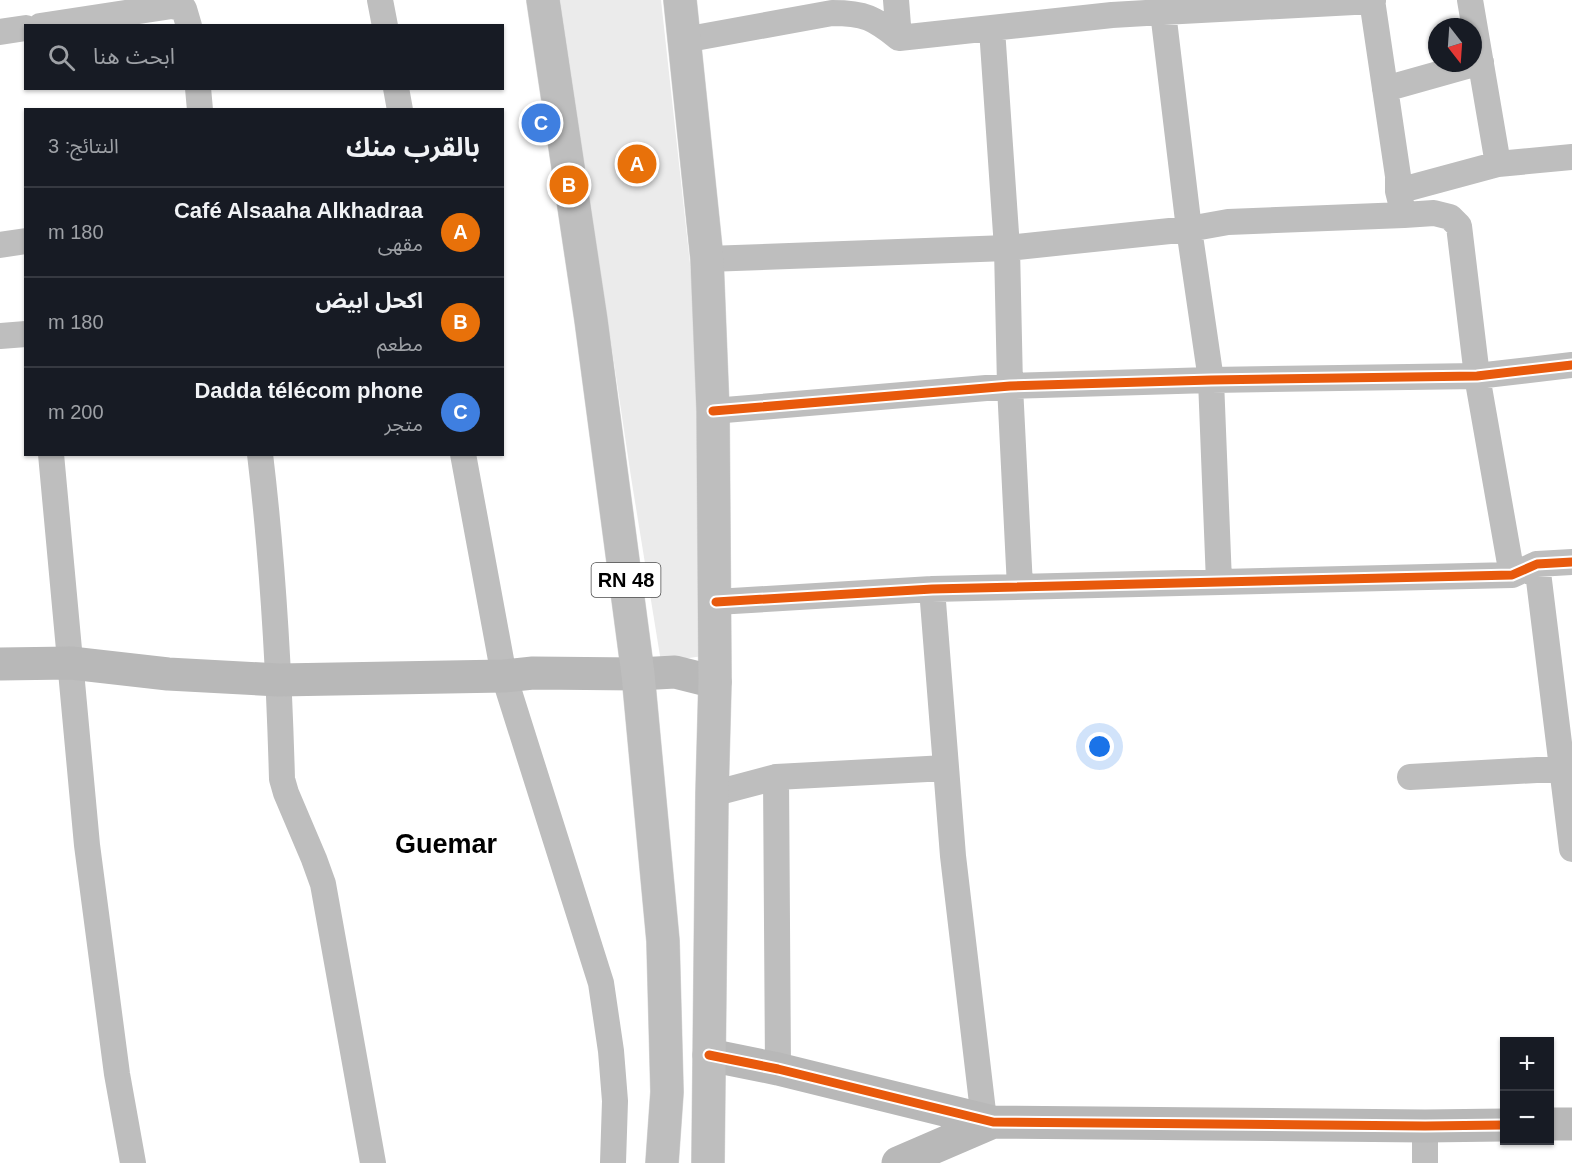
<!DOCTYPE html>
<html lang="ar">
<head>
<meta charset="utf-8">
<style>
	:root { --surface:#171b24; --page:#242831; --text:#f1f3f6; --muted:#9ea1a6; --line:#363941; --accent:#adaeaf }
	body { margin:0; font-family:Arial,"Noto Sans Arabic",sans-serif; background:var(--page); color:var(--text); direction:rtl }
	.controls { position:absolute; right:18px; bottom:18px; display:grid; overflow:hidden; border-radius:0px; box-shadow:0 2px 4px #0004 }
	.controls button { width:54px; height:54px; display:grid; place-items:center; padding:0; border:0; border-bottom:2px solid var(--line); background:var(--surface); color:var(--text); font:30px sans-serif }
	.compass { position:absolute; left:1428px; top:18px; width:54px; height:54px; border-radius:50%; background:var(--surface); box-shadow:0 2px 4px #0004; rotate:163deg }
	.you { position:absolute; left:1100px; top:747px; width:21px; height:21px; margin:-15px; border:4px solid #fff; border-radius:50%; background:#1a73e8; box-shadow:0 0 0 9px #1a73e833 }
	.badge { display:grid; place-items:center; width:39px; height:39px; border-radius:50%; background:var(--accent); color:#fff; font-size:20px; font-weight:700 }
	.pin { position:absolute; translate:-50% -50%; border:3px solid #fff; box-shadow:0 2px 6px #0006 }
	.list { margin:0; padding:0; list-style:none }
	h2 { display:flex; justify-content:space-between; align-items:center; height:78px; margin:0; padding:0 24px; font-size:26px }
	h2 small { font-size:20px; font-weight:400; color:var(--muted) }
	.list li { display:grid; grid-template-columns:39px 1fr auto; gap:18px; align-items:center; box-sizing:border-box; height:90px; padding:0 24px; border-top:2px solid var(--line) }
	.list b { display:block; font-size:22px; white-space:nowrap }
	.list p { margin:0; font-size:20px; white-space:nowrap; color:var(--muted) }
	.list em { font-size:20px; font-style:normal; color:var(--muted) }
	.icon { flex:none; width:33px; height:33px; fill:none; stroke:currentColor; stroke-width:2; stroke-linecap:round; stroke-linejoin:round }
	.map { position:relative; flex:none; width:1572px; height:1163px; overflow:hidden; direction:ltr }
	.search { position:absolute; background:var(--surface); box-shadow:0 2px 4px #0004; left:24px; top:24px; width:480px; height:66px; display:flex; align-items:center; gap:15px; box-sizing:border-box; padding:0 21px; border-radius:0px; color:var(--muted); font-size:22px }
	.panel { position:absolute; background:var(--surface); box-shadow:0 2px 4px #0004; left:24px; top:108px; width:480px; height:348px; border-radius:0px; direction:rtl }
	.map>svg:first-child { display:block }
</style>
</head>
<body>
<div class="map">
<svg width="1572" height="1163" viewBox="0 0 1572 1163">
	<rect width="100%" height="100%" fill="#fff"/>
	<path fill="#ebebeb" d="M 560,0 L 661,0 L 707,418 L 703,656 L 661,662 L 631,477 Z"/>
	<g fill="none" stroke-linecap="round" stroke-linejoin="round">
		<g stroke="#dbdbdb" stroke-width="34">
			<path id="highway" d="M 543,0 L 591,320 L 638,674 L 663,941 L 667,1092 L 662,1163
				M 680,0 L 707,259 L 713,411 L 715,682 L 712,794 L 708,1163"/>
		</g>
		<path stroke="#bebebe" stroke-width="26" d="M 380,0 L 385,26
			M 896,0 L 899,38
			M 1372,0 L 1398,176 L 1398,191 L 1404,215 L 1434,213 L 1450,217 L 1459,226 L 1477,376 L 1512,575
			M 1163,12 L 1189,229 L 1211,380 L 1219,582
			M 40,26 L 172,6 L 184,9 L 189,26
			M 992,29 L 1007,248 L 1010,386 L 1020,587
			M 0,32 L 26,28
			M 684,40 L 832,13 C 865,13 874,18 899,38 L 1112,15 L 1163,12 L 1373,1
			M 198,88 L 200,110
			M 396,88 L 400,110
			M 1385,89 L 1481,62
			M 1498,164 L 1572,157
			M 1398,191 L 1498,164 L 1470,0
			M 0,245 L 26,241
			M 707,259 L 1007,248 L 1189,229 L 1228,222 L 1404,215
			M 0,336 L 26,334
			M 713,411 L 1010,386 L 1211,380 L 1477,376 L 1572,365
			M 51,454 L 87,845 L 117,1074 L 133,1163
			M 260,454 C 273,562 279,671 282,779 L 286,793 L 314,859 L 323,884 L 373,1163
			M 463,454 L 504,676 L 601,983 L 611,1051 L 615,1101 L 613,1163
			M 1537,564 L 1572,849
			M 932,589 L 953,856 L 984,1120
			M 716,602 L 932,589 L 1512,575 L 1537,564 L 1572,562
			M 1410,777 L 1572,768
			M 712,794 L 776,777
			M 778,1069 L 776,777 L 946,768
			M 1425,1163 L 1425,1126"/>
		<path stroke="#b8b8b8" stroke-width="33" d="M 0,664 L 71,663 L 168,674 L 279,680 L 504,676 L 533,673 L 638,674 L 675,672 L 715,682
			M 709,1055 L 778,1069 L 993,1122 L 1425,1126 L 1504,1125
			M 1550,1124 L 1572,1124
			M 898,1163 L 993,1122"/>
		<use href="#highway" stroke="#bebebe" stroke-width="33"/>
		<g stroke="#fff" stroke-width="13">
			<path id="cycleway" d="M 713,411 L 1010,386 L 1211,380 L 1477,376 L 1572,365
				M 716,602 L 932,589 L 1512,575 L 1537,564 L 1572,562
				M 709,1055 L 778,1069 L 993,1122 L 1425,1126 L 1504,1125"/>
		</g>
		<use href="#cycleway" stroke="#e8590c" stroke-width="9"/>
	</g>
	<g text-anchor="middle" dominant-baseline="central" stroke-width="4.5" stroke-linejoin="round" paint-order="stroke">
		<rect fill="#fff" stroke="#4c4c4c" stroke-width="1.5" x="591.5" y="563" width="69" height="34" rx="4.5"/>
		<g font-size="20" font-weight="bold" fill="#000">
			<text x="626" y="580">RN 48</text>
		</g>
		<g font-size="27" font-weight="bold" fill="#000" stroke="#fff">
			<text x="446" y="844">Guemar</text>
		</g>
	</g>
</svg>
<div class="controls">
<button>+</button>
<button>−</button>
</div>
<svg class="compass" viewBox="-18 -18 36 36"><path d="M0-13l5 13h-10z" fill="#e53935"/><path d="M0 13l5-13h-10z" fill="#9ea1a6"/></svg>
<div class="you"></div>
<div class="pin badge" style="left:637px;top:164px;background:#e8710a">A</div>
<div class="pin badge" style="left:569px;top:185px;background:#e8710a">B</div>
<div class="pin badge" style="left:541px;top:123px;background:#3f7fe0">C</div>
<div class="search"><svg class="icon" aria-label="search" viewBox="0 0 24 24"><circle cx="10" cy="10" r="6"/><path d="M15 15l6 6"/></svg>ابحث هنا</div>
<section class="panel">
<h2>بالقرب منك<small>النتائج: 3</small></h2>
<ul class="list">
<li><span class="badge" style="background:#e8710a">A</span><div><b>Café Alsaaha Alkhadraa</b><p>مقهى</p></div><em>180 m</em></li>
<li><span class="badge" style="background:#e8710a">B</span><div><b>اكحل ابيض</b><p>مطعم</p></div><em>180 m</em></li>
<li><span class="badge" style="background:#3f7fe0">C</span><div><b>Dadda télécom phone</b><p>متجر</p></div><em>200 m</em></li>
</ul>
</section>
</div>
</body>
</html>
